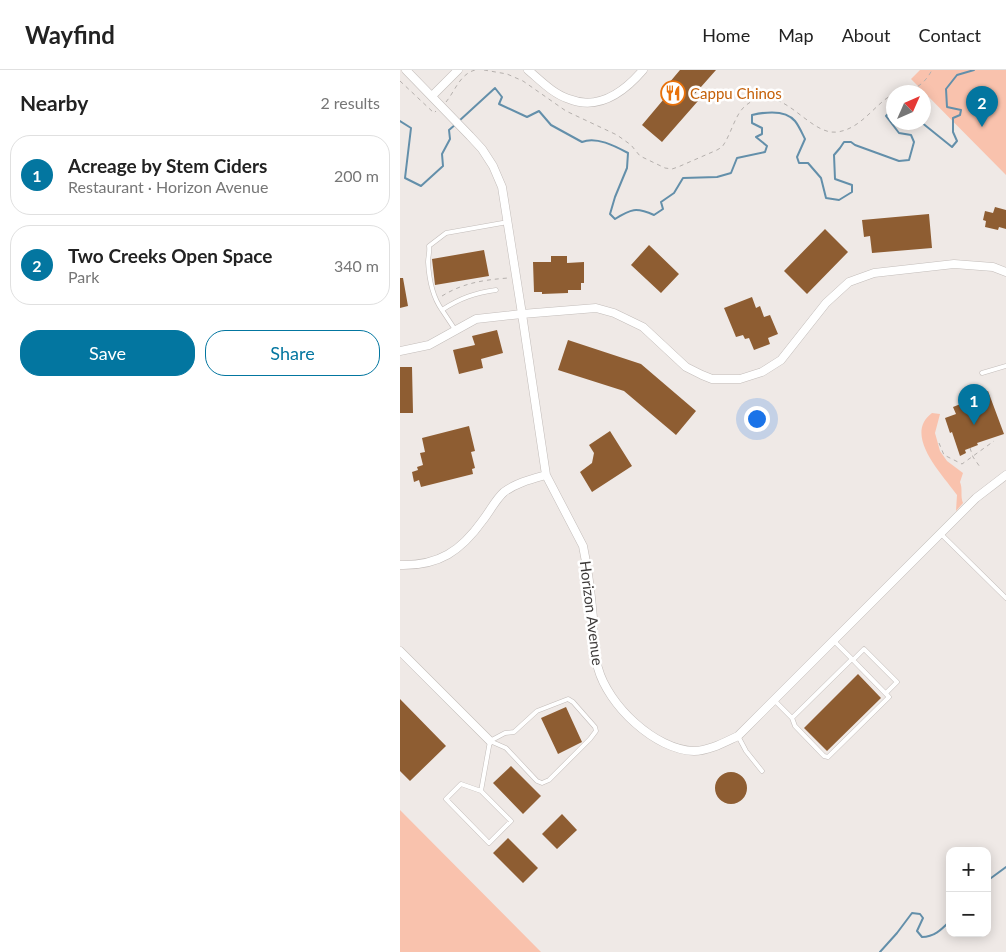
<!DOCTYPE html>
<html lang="en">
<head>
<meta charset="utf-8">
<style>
	:root { --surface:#fff; --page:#f6f6f6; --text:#222; --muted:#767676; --line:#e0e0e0; --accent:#0376a0 }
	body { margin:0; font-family:Lato,sans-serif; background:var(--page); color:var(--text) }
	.controls { position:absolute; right:15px; bottom:15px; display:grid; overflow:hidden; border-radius:10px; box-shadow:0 2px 12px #0003 }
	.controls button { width:45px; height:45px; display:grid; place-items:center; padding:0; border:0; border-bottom:1px solid var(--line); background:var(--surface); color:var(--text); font:25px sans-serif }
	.compass { position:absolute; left:486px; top:15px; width:45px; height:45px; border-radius:50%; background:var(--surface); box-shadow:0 2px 12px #0003; rotate:45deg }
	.you { position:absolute; left:356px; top:348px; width:18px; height:18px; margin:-12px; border:4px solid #fff; border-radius:50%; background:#1a73e8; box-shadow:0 0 0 8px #1a73e833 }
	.badge { display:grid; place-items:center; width:32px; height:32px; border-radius:50%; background:var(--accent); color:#fff; font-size:16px; font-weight:700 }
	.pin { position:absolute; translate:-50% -41px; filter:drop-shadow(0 1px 2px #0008) }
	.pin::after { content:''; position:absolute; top:26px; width:18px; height:15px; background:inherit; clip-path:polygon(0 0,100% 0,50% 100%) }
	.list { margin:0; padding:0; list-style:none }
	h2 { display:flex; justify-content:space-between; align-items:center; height:65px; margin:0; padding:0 20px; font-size:21px }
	h2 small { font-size:16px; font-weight:400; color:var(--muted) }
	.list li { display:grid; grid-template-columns:32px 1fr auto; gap:15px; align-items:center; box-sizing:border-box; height:80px; margin:0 10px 10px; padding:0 10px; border:1px solid var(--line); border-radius:20px }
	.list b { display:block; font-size:19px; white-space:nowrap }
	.list p { margin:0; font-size:16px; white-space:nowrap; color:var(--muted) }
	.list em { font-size:16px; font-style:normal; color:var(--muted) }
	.actions { display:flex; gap:10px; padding:15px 20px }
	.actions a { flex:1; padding:11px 0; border:1px solid var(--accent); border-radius:20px; text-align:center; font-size:18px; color:var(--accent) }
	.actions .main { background:var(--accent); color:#fff }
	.map { position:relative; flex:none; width:606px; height:882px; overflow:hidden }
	header { display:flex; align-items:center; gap:30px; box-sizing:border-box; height:70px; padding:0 25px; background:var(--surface); border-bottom:1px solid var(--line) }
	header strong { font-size:24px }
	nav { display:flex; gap:28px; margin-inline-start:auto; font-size:18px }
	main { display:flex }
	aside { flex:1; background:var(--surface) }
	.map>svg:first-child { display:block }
</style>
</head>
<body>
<header>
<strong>Wayfind</strong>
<nav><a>Home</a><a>Map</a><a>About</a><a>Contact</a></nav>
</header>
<main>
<aside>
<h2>Nearby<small>2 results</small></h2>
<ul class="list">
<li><span class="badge">1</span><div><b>Acreage by Stem Ciders</b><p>Restaurant · Horizon Avenue</p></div><em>200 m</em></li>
<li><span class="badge">2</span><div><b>Two Creeks Open Space</b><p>Park</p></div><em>340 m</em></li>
</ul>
<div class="actions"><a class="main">Save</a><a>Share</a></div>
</aside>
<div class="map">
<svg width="606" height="882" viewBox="0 0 606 882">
	<rect width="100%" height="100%" fill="#efe9e6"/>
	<path fill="#f9c2ad" d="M 520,0 L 606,0 L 606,105 L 511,9 Z
		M 532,343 L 540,344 L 535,363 L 540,381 L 547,391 L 563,403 L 560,412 C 563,419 560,426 563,433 L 556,441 L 557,425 C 544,406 502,365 532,343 Z
		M 0,740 L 141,882 L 0,882 Z"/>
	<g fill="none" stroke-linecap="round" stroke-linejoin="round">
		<path stroke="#638faa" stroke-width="2" d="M 0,51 L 11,58 L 5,108 L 21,116 L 43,96 L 42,84 L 50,69 L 49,60 L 56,54
			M 59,51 L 95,18 L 102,27 L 99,34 L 127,47 L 139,41 L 151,55 L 182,72 C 196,66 215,76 228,83 L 227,98 L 215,127 L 210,144 L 215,149 C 231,139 236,137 254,145 L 263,139 L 261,132 L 274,123 L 283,108 L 317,107 L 331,103 L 337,88 L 365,82 L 367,76 L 356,67 L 362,64 L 362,58 L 352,53 L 352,45 C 365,42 385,39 395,51 C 399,56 402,63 405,69 L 397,87 L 399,93 L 408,93 L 421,108 L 426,128 L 439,130 L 452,122 L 452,115 L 435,109 L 434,85 L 440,78 L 444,72 L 451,72 L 455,75 L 499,91 L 509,90 L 514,72 L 511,65 L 499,63 L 486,46 L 493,39
			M 521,52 L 552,77 L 557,71 L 553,62 L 553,48 L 560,45 L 561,40 L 547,37 L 546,19 L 557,5 L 574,0
			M 587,811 L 606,797
			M 480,882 L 497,863 L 512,843 L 520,844 L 523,848 L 517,861 L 522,867 C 534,867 541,860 550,851"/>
	</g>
	<path fill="#8e5d32" d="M 280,0 L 316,0 L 293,26 L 298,31 L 262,72 L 242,55 L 274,17 L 269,13 Z
		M 595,137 L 606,140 L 606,159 L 599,157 L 598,160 L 585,157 L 586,151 L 583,150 L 585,141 L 593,143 Z
		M 529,144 L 532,178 L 472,183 L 470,166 L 464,167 L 462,150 Z
		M 425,159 L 448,182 L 407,224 L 384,201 Z
		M 249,175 L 279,204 L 261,223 L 231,195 Z
		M 84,180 L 89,206 L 35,215 L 32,189 Z
		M 151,186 L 167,186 L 167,193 L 184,192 L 184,213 L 181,213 L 181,220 L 168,220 L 168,223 L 142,224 L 142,222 L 134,222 L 133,192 L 151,192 Z
		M 0,208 L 3,208 L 8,236 L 0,238 Z
		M 352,227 L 356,238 L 360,236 L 364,247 L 370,245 L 378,264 L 368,268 L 370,274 L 354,280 L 349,268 L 345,269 L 343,265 L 336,267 L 324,238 Z
		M 97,260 L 103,283 L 81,289 L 83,298 L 59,304 L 53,280 L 75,275 L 72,266 Z
		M 168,270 L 241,294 L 296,341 L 276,365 L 224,321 L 158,300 Z
		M 0,297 L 12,297 L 13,343 L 0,343 Z
		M 571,316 L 575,326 L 588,321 L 604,364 L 577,373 L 578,375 L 565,380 L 566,383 L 560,386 L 552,362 L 550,363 L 545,348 L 556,344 L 553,337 L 568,331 L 564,319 Z
		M 69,356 L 75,381 L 71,382 L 75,398 L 72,399 L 73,404 L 21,417 L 19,410 L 14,412 L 12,402 L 18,400 L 17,397 L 23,395 L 20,383 L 25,382 L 22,368 Z
		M 210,361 L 232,396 L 192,422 L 180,402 L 192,393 L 194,383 L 189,375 Z
		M 458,604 L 481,628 L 427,681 L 404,658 Z
		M 0,629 L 46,676 L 10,711 L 0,701 Z
		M 166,637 L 182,672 L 158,684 L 141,648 Z
		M 111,696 L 141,726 L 123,744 L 93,713 Z
		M315 718a16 16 0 1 1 32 0a16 16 0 1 1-32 0Z
		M 162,744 L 177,760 L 157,779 L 142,764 Z
		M 108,768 L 138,798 L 123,813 L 93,783 Z"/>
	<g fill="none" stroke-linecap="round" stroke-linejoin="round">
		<g stroke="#c3bdba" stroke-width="5">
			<path id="lane" d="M 42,240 C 32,226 29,210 28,192 C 28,187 30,182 29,176 L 46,163 L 108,152
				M 56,261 L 42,240 C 60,228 75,223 96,220
				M 582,303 L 606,296
				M 541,464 L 606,528
				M 453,590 L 464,579 L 497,612 L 486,623
				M 168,629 L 173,632 L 195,657 L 196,661 L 190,669 L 149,710 L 142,713 L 137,711 L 106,678 L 90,671 L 105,663 L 114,662 L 137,641 Z
				M 374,630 L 392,648 L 452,589 L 434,571
				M 392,648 L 395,656 L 424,686 L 428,687 L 489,627 L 452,589
				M 338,666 L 346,681 L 362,701
				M 81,721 L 61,714 L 46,729 L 89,773 L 111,751 L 81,721 L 90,671"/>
		</g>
		<g stroke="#c3bdba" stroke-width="9">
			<path id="street" d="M 128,0 C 140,10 153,24 169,29 C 199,41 225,21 243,0
				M 32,26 L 58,0
				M 606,202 L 593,197 L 554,194 L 474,203 L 449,212 L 426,233 L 381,290 L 362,302 L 340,309 L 312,309 L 302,305 L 286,297 L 243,257 L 214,243 L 196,238 L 122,244 L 146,405 L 183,476 C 188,500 191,524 193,548 C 194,564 193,582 198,598 C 208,635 255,680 294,681 C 309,681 325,672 338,666 L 576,428 L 606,405
				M 0,281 L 29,275 L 76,249 L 122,244 L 102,117 L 93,96 L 82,79 L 70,66 L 6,0
				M 0,495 C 39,496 61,481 83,450 C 90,441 96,429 104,422 C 116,413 132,409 146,405
				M 0,581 L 90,671"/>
		</g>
		<path stroke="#b5b0ad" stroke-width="1" stroke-dasharray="4 4" stroke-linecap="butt" d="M 84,0 L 107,4 L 123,11 L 166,41 L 217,65 L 231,75 L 240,86 L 265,98 L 272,99 L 278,97 L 317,80 L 322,77 C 331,65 334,47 344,37 C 379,5 407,66 437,62 C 461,59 474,35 493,24
			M 0,11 L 34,43 L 36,41
			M 503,22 C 517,19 525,13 532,0
			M 46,32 C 55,21 60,4 75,0
			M 42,226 C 63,213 83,210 108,208
			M 539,373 L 544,385 L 562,394 L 594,371
			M 570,378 L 573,387 L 580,397"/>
		<use href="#lane" stroke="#fff" stroke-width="4"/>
		<use href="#street" stroke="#fff" stroke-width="8"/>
	</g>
	<defs>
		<g id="restaurant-ring" transform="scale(1.25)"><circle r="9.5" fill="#fff" stroke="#e8710a" stroke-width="1.5"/><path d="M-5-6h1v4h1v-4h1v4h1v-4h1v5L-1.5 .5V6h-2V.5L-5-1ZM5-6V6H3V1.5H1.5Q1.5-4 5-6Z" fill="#e8710a"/></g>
	</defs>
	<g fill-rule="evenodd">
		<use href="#restaurant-ring" x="273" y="23"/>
	</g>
	<g text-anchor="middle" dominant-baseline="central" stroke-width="5" stroke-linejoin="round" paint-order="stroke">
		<g font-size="15" fill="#c56008" stroke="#fff" text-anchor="start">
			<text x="290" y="23">Cappu Chinos</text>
		</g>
		<g font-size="15" fill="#3d3a39" stroke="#fff">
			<text transform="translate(192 543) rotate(83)">Horizon Avenue</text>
		</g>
	</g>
</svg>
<div class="controls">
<button>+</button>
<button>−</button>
</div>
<svg class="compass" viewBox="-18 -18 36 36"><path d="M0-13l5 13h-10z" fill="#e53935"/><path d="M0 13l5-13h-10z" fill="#767676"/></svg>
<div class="you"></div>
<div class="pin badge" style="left:574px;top:355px">1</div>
<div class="pin badge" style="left:582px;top:57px">2</div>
</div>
</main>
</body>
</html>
